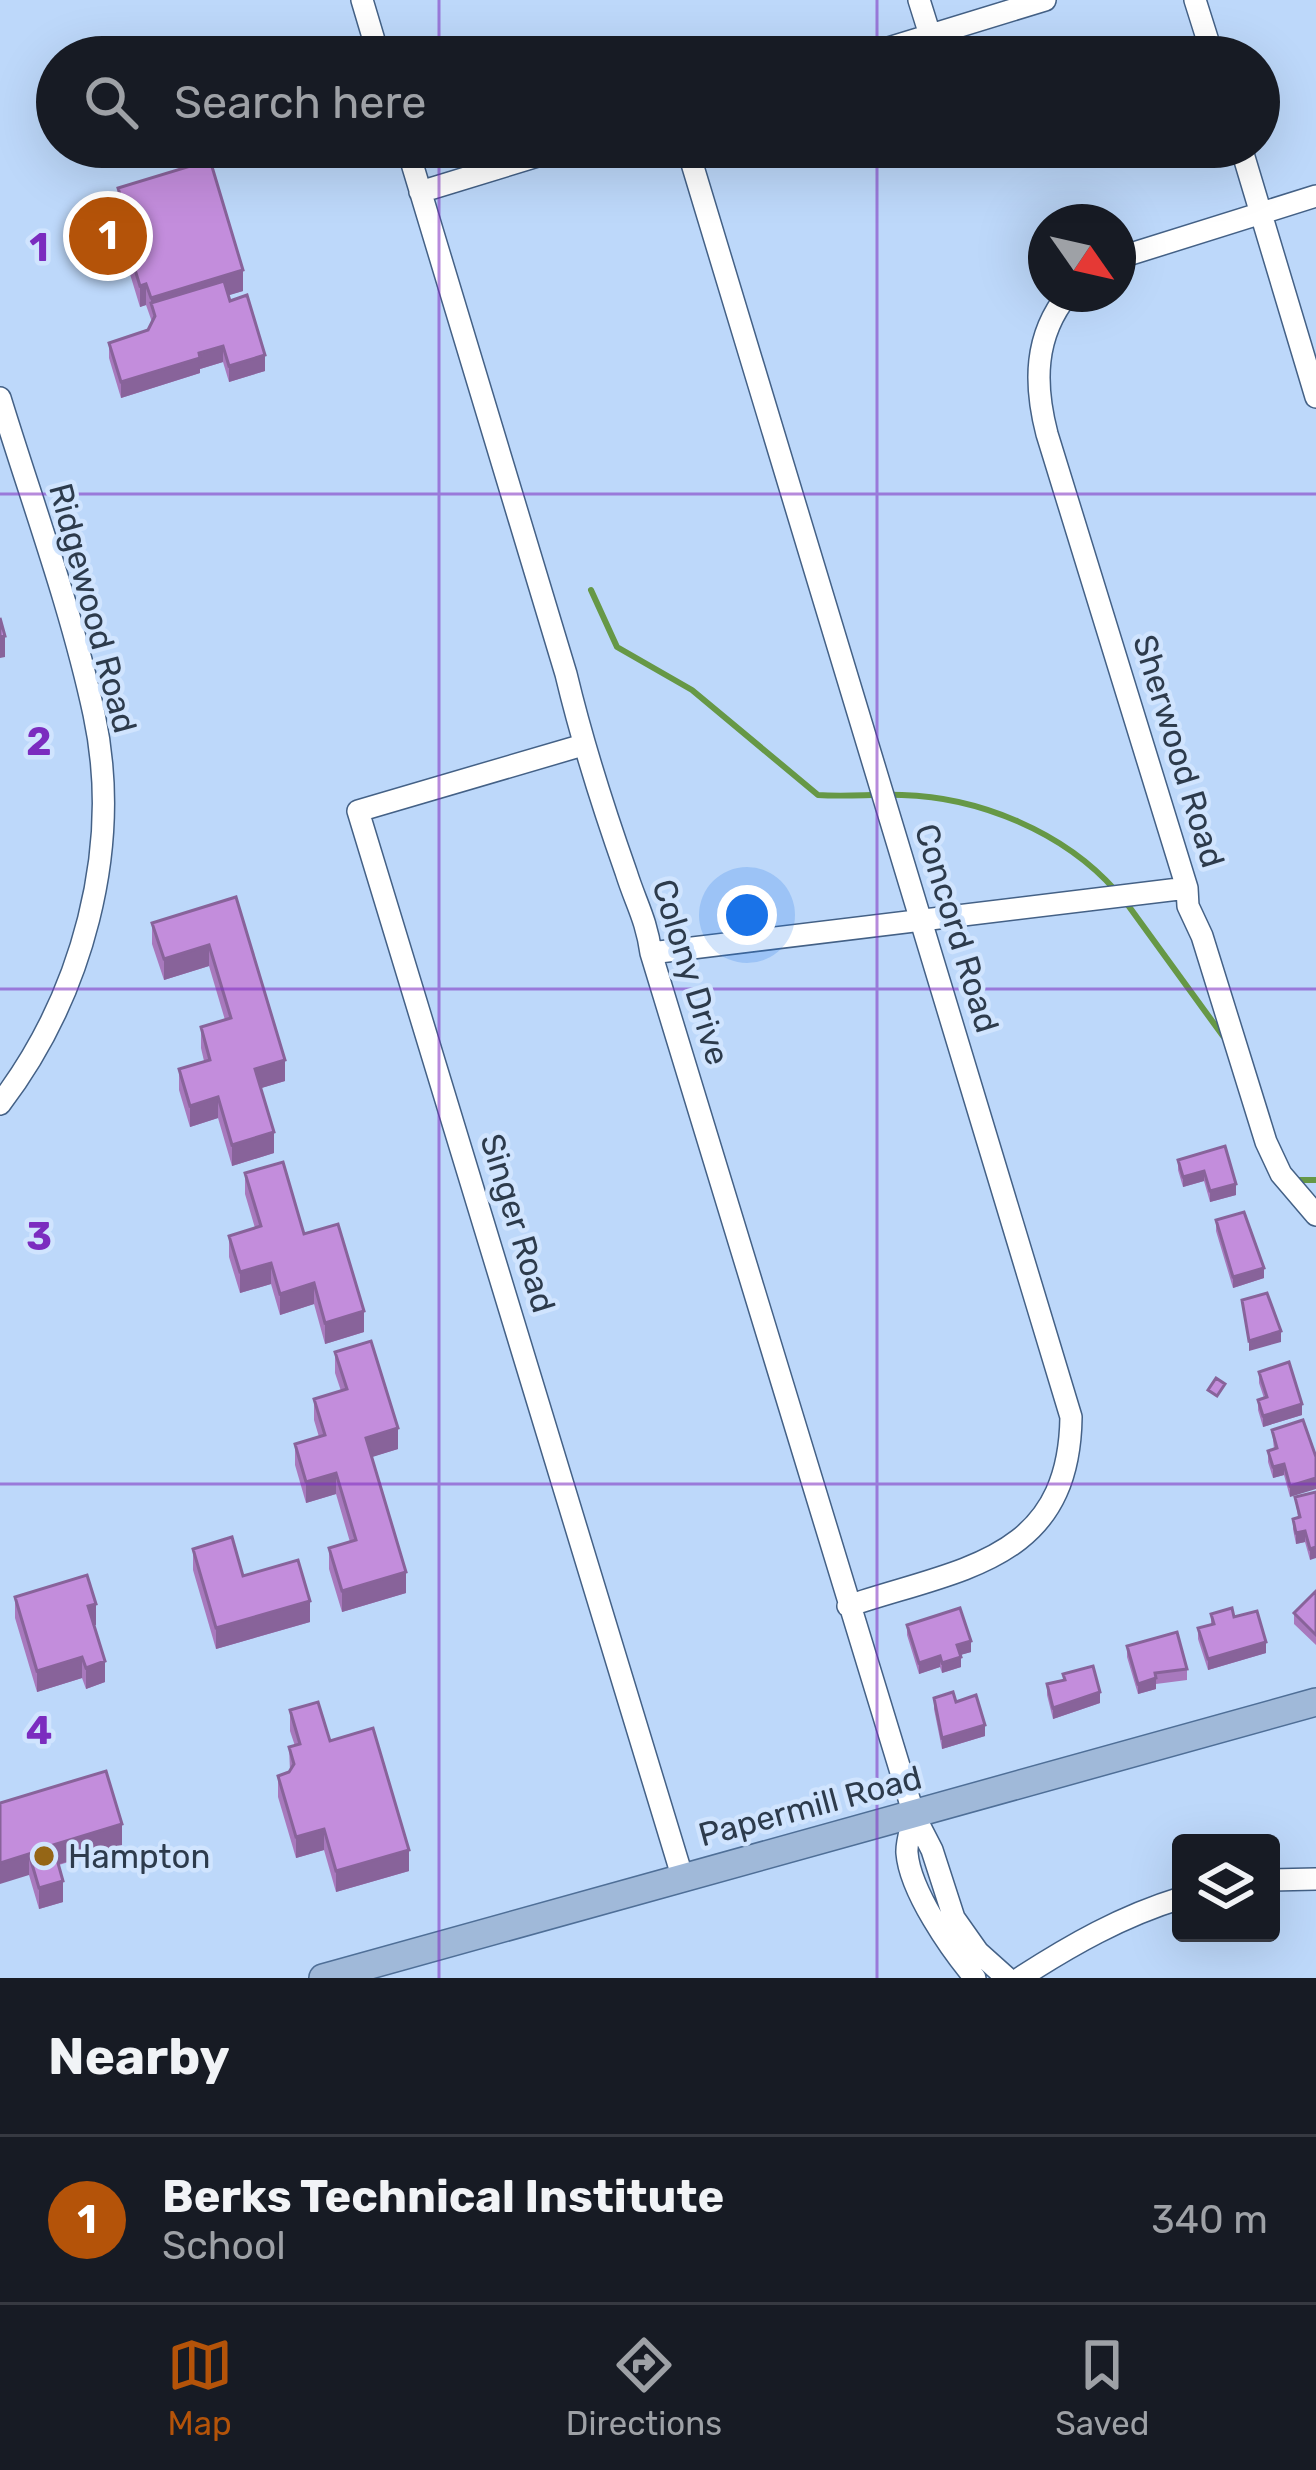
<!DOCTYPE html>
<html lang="en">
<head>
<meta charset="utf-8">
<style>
	:root { --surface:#171b24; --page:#20242c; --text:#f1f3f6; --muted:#9ea1a6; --line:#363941; --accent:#b45309 }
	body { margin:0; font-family:Rubik,sans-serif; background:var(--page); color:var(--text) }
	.controls { position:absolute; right:36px; bottom:36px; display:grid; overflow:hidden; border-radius:12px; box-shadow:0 12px 48px #0002 }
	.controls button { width:108px; height:108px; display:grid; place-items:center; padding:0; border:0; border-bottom:3px solid var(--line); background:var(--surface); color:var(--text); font:60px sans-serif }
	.compass { position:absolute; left:1028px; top:204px; width:108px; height:108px; border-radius:50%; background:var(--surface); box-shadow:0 12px 48px #0002; rotate:124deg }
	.you { position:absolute; left:747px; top:915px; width:42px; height:42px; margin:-30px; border:9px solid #fff; border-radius:50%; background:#1a73e8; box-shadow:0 0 0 18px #1a73e833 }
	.badge { display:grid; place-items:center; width:78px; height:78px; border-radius:50%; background:var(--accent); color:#fff; font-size:39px; font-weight:700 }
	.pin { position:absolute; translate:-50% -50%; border:6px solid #fff; box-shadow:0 3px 12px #0006 }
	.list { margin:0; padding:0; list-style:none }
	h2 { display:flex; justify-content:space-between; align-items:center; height:156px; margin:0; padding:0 48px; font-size:51px }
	h2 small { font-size:39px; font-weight:400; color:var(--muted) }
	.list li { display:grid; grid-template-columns:78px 1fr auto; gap:36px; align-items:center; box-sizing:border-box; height:168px; padding:0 48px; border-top:3px solid var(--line) }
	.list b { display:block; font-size:45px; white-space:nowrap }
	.list p { margin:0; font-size:39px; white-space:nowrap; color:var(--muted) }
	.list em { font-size:39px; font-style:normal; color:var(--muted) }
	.icon { flex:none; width:66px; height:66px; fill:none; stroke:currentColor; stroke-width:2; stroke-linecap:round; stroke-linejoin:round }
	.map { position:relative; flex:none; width:1316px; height:1978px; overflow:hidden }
	.search { position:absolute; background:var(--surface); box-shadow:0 12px 48px #0002; left:36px; right:36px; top:36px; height:132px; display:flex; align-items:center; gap:30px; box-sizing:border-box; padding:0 42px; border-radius:66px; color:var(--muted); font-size:45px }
	.sheet { height:324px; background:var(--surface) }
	nav { display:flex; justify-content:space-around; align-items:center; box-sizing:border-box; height:168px; border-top:3px solid var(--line); background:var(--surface); font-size:33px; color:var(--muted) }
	nav a { display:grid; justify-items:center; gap:6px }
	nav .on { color:var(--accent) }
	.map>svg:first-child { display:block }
</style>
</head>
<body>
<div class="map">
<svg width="1316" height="1978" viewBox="0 0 1316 1978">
	<rect width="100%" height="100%" fill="#bdd8fa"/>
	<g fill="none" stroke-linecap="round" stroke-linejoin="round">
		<path stroke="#669846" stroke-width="6" d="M 591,590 L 617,647 L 692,690 L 818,795 C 846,797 874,794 902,795 C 979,797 1064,832 1116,891
			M 1125,901 L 1223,1036
			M 1296,1180 L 1316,1180"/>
		<g stroke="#446186" stroke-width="24">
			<path id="minor" d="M 362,0 L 379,57
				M 919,0 L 930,35
				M 1195,0 L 1213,57
				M 859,57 L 1045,0
				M 407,147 L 566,674 C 582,741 603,807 626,872 C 636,904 646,918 651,953 L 914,1815 L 932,1850 L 954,1918 L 978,1952 L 1007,1978
				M 687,147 L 1071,1417 C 1069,1562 961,1568 848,1606
				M 1241,147 L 1316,397
				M 420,192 L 567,147
				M 1118,258 L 1316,196
				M 1068,294 C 1034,336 1034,384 1047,434 L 1187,888 L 1188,906 L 1202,936 L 1266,1142 L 1281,1174 L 1316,1215
				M 0,398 C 32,502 71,607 94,714 C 123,849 82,996 0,1104
				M 583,745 L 358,811 L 683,1879
				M 651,953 L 1187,888
				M 914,1815 C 912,1827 906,1842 907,1853 C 910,1891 951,1950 975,1978
				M 1271,1880 L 1316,1879
				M 1020,1978 C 1071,1945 1122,1916 1181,1898"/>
		</g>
		<g stroke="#4f6f97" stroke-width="30">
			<path id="major" d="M 323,1978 L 1316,1702"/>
		</g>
		<use href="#minor" stroke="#fff" stroke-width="21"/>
		<use href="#major" stroke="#a0b9d9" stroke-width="27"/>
	</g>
	<path fill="#a879bd" d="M 118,188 L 243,291 L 228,295 L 265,371 L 229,382 L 223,362 L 200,369 L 200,373 L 121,398 L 109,358 L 109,343 L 148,330 L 152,322 L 146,305 L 140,307 L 116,228 Z
		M 236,897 L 285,1081 L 261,1088 L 274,1153 L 232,1166 L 218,1118 L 190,1127 L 179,1090 L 179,1069 L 204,1061 L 201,1048 L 201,1027 L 225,1020 L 209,966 L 164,980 L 152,944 L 152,923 Z
		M 1178,1160 L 1236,1184 L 1236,1195 L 1210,1202 L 1204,1181 L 1183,1187 L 1178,1170 Z
		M 245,1173 L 304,1234 L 364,1332 L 325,1344 L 314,1304 L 280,1315 L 271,1284 L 240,1293 L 229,1257 L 229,1236 L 255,1228 L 245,1194 Z
		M 1216,1220 L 1264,1278 L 1233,1288 L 1216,1231 Z
		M 335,1352 L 398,1449 L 371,1457 L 406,1593 L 342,1612 L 329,1569 L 329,1548 L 350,1542 L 336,1494 L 306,1503 L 295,1465 L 295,1444 L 319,1437 L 314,1420 L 314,1399 L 341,1391 L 335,1373 Z
		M 1259,1372 L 1302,1415 L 1263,1427 L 1258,1410 L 1258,1400 L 1264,1398 L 1259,1383 Z
		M 1303,1420 L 1290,1497 L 1284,1475 L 1273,1478 L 1268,1462 L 1268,1451 L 1274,1449 L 1272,1430 Z
		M 1316,1492 L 1310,1560 L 1305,1542 L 1296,1544 L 1293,1529 L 1293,1519 L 1298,1517 L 1295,1497 Z
		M 193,1549 L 243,1576 L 310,1622 L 216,1649 L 193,1570 Z
		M 1316,1591 L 1316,1645 L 1294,1624 L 1294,1613 Z
		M 15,1597 L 96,1625 L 94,1625 L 105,1682 L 86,1689 L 82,1678 L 37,1692 L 15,1618 Z
		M 1211,1614 L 1234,1617 L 1266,1653 L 1208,1670 L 1198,1639 L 1198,1628 L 1211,1625 Z
		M 907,1625 L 971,1652 L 960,1655 L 961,1667 L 942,1673 L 940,1667 L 919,1674 L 907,1635 Z
		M 1127,1646 L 1187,1669 L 1187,1680 L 1156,1684 L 1156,1689 L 1138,1694 L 1127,1657 Z
		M 1063,1674 L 1100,1703 L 1053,1719 L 1047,1695 L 1047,1684 L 1063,1680 Z
		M 934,1698 L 956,1702 L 985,1736 L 942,1749 L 934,1709 Z
		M 290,1710 L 330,1741 L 409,1871 L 336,1892 L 324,1850 L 296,1858 L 278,1797 L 278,1776 L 290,1771 L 289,1747 L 295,1746 L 290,1731 Z
		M 0,1803 L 122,1845 L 59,1865 L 63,1902 L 39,1909 L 29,1875 Z"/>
	<path fill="#88639a" d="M 243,270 L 243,291 L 155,318 L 151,303 L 151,319 L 151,298 Z
		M 146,284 L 146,305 L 140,307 L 140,286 Z
		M 223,346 L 223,362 L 200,369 L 200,373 L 121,398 L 121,382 Z
		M 265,355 L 265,371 L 229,382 L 229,366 Z
		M 5,636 L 5,657 L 0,658 L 0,637 Z
		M 209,945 L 209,966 L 164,980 L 164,959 Z
		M 285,1060 L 285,1081 L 255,1090 L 255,1069 Z
		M 218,1097 L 218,1118 L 190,1127 L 190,1106 Z
		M 274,1132 L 274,1153 L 232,1166 L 232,1145 Z
		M 1204,1171 L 1204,1181 L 1183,1187 L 1183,1177 Z
		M 1236,1184 L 1236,1195 L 1210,1202 L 1210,1191 Z
		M 271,1263 L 271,1284 L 240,1293 L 240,1272 Z
		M 1264,1268 L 1264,1278 L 1233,1288 L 1233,1277 Z
		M 314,1283 L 314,1304 L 280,1315 L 280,1294 Z
		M 364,1311 L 364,1332 L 325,1344 L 325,1323 Z
		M 1281,1331 L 1281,1342 L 1249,1351 L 1249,1341 Z
		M 1302,1404 L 1302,1415 L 1263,1427 L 1263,1416 Z
		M 398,1428 L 398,1449 L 366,1459 L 366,1438 Z
		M 1284,1464 L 1284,1475 L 1273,1478 L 1273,1467 Z
		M 336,1473 L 336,1494 L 306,1503 L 306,1482 Z
		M 1316,1478 L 1316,1489 L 1290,1497 L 1290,1486 Z
		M 1305,1531 L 1305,1542 L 1296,1544 L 1296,1533 Z
		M 1316,1547 L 1316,1558 L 1310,1560 L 1310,1549 Z
		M 406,1572 L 406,1593 L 342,1612 L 342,1591 Z
		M 310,1601 L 310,1622 L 216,1649 L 216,1628 Z
		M 96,1604 L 96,1625 L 88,1627 L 88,1606 Z
		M 971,1641 L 971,1652 L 957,1656 L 957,1645 Z
		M 1266,1642 L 1266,1653 L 1208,1670 L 1208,1659 Z
		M 940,1656 L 940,1667 L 919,1674 L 919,1663 Z
		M 82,1657 L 82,1678 L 37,1692 L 37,1671 Z
		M 961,1657 L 961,1667 L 942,1673 L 942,1663 Z
		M 105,1661 L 105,1682 L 86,1689 L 86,1668 Z
		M 1156,1678 L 1156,1689 L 1138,1694 L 1138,1684 Z
		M 1100,1692 L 1100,1703 L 1053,1719 L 1053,1708 Z
		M 985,1725 L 985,1736 L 942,1749 L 942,1738 Z
		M 122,1824 L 122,1845 L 53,1866 L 53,1845 Z
		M 324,1829 L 324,1850 L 296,1858 L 296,1837 Z
		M 409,1850 L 409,1871 L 336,1892 L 336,1871 Z
		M 29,1854 L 29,1875 L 0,1884 L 0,1863 Z
		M 63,1881 L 63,1902 L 39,1909 L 39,1888 Z"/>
	<path fill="#c38ddc" stroke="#88639a" stroke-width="3" d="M 210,160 L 243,270 L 151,298 L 146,284 L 140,286 L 116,207 L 123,204 L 118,188 Z
		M 224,281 L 230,301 L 247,295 L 265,355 L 229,366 L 223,346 L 199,353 L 200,358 L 121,382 L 109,343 L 148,330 L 155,316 L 151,303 Z
		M 0,618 L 5,636 L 0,637 Z
		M 236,897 L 285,1060 L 255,1069 L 274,1132 L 232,1145 L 218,1097 L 190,1106 L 179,1069 L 210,1060 L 201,1027 L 231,1018 L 209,945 L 164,959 L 152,923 Z
		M 1225,1146 L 1236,1184 L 1210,1191 L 1204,1171 L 1183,1177 L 1178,1160 Z
		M 283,1162 L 304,1234 L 338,1224 L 364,1311 L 325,1323 L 314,1283 L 280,1294 L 271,1263 L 240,1272 L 229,1236 L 261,1226 L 245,1173 Z
		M 1244,1212 L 1264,1268 L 1233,1277 L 1216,1220 Z
		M 1267,1293 L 1281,1331 L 1249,1341 L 1242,1300 Z
		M 371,1341 L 398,1428 L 366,1438 L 406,1572 L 342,1591 L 329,1548 L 356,1540 L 336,1473 L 306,1482 L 295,1444 L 325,1435 L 314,1399 L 347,1389 L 335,1352 Z
		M 1289,1362 L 1302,1404 L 1263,1416 L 1258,1400 L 1267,1397 L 1259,1372 Z
		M 1216,1378 L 1225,1384 L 1217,1396 L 1208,1390 Z
		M 1303,1420 L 1316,1457 L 1316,1478 L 1290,1486 L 1284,1464 L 1273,1467 L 1268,1451 L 1277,1448 L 1272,1430 Z
		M 1316,1492 L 1316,1547 L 1310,1549 L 1305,1531 L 1296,1533 L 1293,1519 L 1300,1517 L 1295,1497 Z
		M 232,1537 L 243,1576 L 298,1560 L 310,1601 L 216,1628 L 193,1549 Z
		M 87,1575 L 96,1604 L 88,1606 L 105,1661 L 86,1668 L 82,1657 L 37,1671 L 15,1597 Z
		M 1316,1591 L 1316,1635 L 1294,1613 Z
		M 960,1608 L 971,1641 L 957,1645 L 961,1657 L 942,1663 L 940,1656 L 919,1663 L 907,1625 Z
		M 1232,1608 L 1234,1617 L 1257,1611 L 1266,1642 L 1208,1659 L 1198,1628 L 1214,1624 L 1211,1614 Z
		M 1177,1632 L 1187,1669 L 1155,1673 L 1156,1678 L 1138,1684 L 1127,1646 Z
		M 1093,1666 L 1100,1692 L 1053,1708 L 1047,1684 L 1065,1680 L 1063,1674 Z
		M 953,1692 L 956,1702 L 976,1695 L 985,1725 L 942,1738 L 934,1698 Z
		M 318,1702 L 330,1741 L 373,1728 L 409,1850 L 336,1871 L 324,1829 L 296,1837 L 278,1776 L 289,1772 L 294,1764 L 289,1747 L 300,1744 L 290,1710 Z
		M 106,1771 L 122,1824 L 53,1845 L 63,1881 L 39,1888 L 29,1854 L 0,1863 L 0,1803 Z"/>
	<path fill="none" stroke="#7b2cbf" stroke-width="3" stroke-opacity="0.55" d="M 439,0 L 439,57M 877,0 L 877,57M 439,147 L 439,1978M 877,147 L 877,1978M 0,494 L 1316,494M 0,989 L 1316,989M 0,1484 L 1316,1484"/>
	<circle fill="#956616" stroke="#d0e4fe" stroke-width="4.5" cx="44" cy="1856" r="12"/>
	<g text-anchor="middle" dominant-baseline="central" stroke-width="9" stroke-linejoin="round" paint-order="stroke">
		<g font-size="33" fill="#2d3b4c" stroke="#d0e4fe">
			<text transform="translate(93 608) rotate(75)">Ridgewood Road</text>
			<text transform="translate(1179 751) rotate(73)">Sherwood Road</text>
			<text transform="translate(957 928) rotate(73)">Concord Road</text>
			<text transform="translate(691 972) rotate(73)">Colony Drive</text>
			<text transform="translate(518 1223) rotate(73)">Singer Road</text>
			<text transform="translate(810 1806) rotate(-15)">Papermill Road</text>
		</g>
		<g font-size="33" fill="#2d3b4c" stroke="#d0e4fe" text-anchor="start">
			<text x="68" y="1856">Hampton</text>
		</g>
	</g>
	<g font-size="39" text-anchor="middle" font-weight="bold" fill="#7b2cbf" stroke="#d0e4fe" stroke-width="9" stroke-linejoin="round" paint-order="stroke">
		<text x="39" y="261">1</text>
		<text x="39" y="755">2</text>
		<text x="39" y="1250">3</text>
		<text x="39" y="1744">4</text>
	</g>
</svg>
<div class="controls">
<button><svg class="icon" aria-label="layers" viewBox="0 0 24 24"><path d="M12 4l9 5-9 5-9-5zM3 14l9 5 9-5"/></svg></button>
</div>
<svg class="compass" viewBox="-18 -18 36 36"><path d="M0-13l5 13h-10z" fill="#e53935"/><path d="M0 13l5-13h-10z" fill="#9ea1a6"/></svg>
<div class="you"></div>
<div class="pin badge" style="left:108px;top:236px">1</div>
<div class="search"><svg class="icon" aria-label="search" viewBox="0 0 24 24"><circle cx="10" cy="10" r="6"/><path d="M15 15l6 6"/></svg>Search here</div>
</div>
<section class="sheet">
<h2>Nearby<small></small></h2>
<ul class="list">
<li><span class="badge">1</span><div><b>Berks Technical Institute</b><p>School</p></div><em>340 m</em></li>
</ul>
</section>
<nav>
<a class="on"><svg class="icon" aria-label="map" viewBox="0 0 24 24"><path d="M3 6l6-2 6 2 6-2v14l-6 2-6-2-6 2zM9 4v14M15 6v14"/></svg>Map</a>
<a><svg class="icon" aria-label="directions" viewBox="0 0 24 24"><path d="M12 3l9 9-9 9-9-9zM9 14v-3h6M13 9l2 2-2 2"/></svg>Directions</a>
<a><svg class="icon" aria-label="saved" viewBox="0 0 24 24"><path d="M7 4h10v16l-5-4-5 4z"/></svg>Saved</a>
</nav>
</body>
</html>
